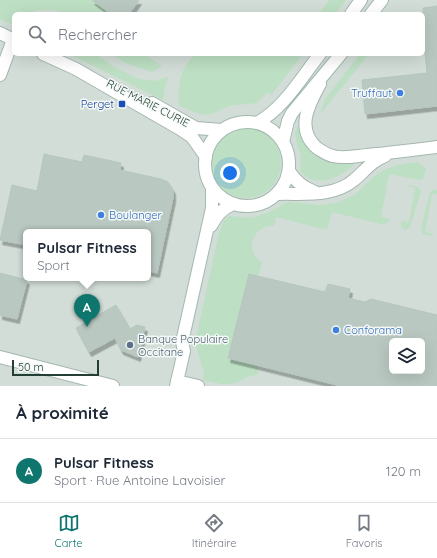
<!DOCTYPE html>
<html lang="fr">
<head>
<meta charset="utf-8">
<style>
	:root { --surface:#fff; --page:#f6f6f7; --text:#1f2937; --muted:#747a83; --line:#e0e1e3; --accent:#0f766e }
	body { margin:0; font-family:Quicksand,sans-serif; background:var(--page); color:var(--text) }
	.controls { position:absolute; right:12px; bottom:12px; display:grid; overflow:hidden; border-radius:6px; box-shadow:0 4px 16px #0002 }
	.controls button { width:36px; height:36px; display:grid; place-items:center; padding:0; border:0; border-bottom:1px solid var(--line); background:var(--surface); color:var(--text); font:20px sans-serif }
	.scale { position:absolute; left:12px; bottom:10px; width:87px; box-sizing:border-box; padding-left:4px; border:2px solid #233f35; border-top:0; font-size:11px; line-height:14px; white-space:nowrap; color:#233f35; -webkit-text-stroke:3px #f5faf7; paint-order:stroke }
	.you { position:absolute; left:230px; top:173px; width:14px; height:14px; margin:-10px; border:3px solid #fff; border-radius:50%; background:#1a73e8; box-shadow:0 0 0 6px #1a73e833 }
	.badge { display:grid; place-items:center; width:26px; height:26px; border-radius:50%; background:var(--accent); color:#fff; font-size:13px; font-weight:700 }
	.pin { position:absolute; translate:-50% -33px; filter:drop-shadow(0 1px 2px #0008) }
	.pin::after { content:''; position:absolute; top:21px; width:14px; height:12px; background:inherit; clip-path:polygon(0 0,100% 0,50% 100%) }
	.popup { position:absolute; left:23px; top:229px; width:128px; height:52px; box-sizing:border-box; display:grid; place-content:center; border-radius:6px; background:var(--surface); filter:drop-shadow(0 1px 3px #0005); font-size:13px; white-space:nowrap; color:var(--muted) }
	.popup b { font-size:15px; color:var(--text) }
	.popup::after { content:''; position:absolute; left:50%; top:100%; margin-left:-8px; border:8px solid transparent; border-top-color:var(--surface) }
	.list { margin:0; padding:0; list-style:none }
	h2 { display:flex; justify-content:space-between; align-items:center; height:52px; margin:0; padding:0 16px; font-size:17px }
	h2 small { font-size:13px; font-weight:400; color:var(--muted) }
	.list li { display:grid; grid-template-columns:26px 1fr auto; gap:12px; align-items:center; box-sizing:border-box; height:64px; padding:0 16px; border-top:1px solid var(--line) }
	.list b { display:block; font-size:15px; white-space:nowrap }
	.list p { margin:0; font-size:13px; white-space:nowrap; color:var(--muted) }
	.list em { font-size:13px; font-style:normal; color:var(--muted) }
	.icon { flex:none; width:22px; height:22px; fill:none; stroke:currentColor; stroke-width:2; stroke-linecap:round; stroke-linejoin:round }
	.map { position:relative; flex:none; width:437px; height:386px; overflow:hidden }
	.search { position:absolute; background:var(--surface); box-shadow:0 4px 16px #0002; left:12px; right:12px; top:12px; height:44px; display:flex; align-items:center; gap:10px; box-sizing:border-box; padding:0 14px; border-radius:6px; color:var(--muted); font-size:15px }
	.sheet { height:116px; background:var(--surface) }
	nav { display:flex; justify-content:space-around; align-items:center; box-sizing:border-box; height:56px; border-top:1px solid var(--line); background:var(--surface); font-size:11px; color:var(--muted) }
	nav a { display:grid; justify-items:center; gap:2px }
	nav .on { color:var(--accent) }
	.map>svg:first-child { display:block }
</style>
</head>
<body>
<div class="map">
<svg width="437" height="386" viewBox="0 0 437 386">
	<defs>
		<filter id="shadow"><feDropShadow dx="2.5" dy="4.5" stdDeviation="0" flood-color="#0004"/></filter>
	</defs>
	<rect width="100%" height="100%" fill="#e4eee8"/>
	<path fill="#d2ddd7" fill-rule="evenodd" d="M 0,0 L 437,0 L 437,386 L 0,386 ZM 14,14 L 423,14 L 423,54 L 14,54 ZM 26,232 L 148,232 L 148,278 L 26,278 ZM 392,341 L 422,341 L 422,371 L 392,371 Z"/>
	<path fill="#bddfc3" d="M 0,0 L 92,0 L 111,14 L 63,14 L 58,11 L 48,10 L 38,10 L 28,14 L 14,14 L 14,24 L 13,25 L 0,19 Z
		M 329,0 L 346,0 L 335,14 L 319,14 Z
		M 69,54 L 96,54 L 114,67 L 139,79 L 156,81 L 169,76 L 165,86 L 163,100 Z
		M 112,54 L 145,54 L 162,66 L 152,72 L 125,63 Z
		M 196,54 L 303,54 L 271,95 L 267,92 L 257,103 L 229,106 L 214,113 L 203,115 L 179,106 C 177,87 180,67 196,54 Z
		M 360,54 L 369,54 L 321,113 L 321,111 L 325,99 Z
		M 298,125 C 305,130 303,137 307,144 C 318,164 337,162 357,161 C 346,173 328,185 311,179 C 307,178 304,174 300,172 L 301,154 L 297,146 L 295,132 Z
		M211 163a35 35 0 1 1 70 0a35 35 0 1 1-70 0Z
		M 418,162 L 426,169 L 423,179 L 420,180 L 389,174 L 381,217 L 390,219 L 385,225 L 332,212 L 327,230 L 276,217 L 274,226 C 253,224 243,252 262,262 L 258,276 L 249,274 L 228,358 L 259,366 L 257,375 C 246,375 245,380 235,383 C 225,386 212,382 203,380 L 204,373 L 195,343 L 219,233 L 224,220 L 230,216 L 248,218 L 255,217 L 267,213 L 288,202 L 320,205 L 336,203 L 356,194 L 373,177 L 384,170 L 397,165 Z
		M 408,185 L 418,187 L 421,191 L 410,227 L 405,230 L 401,227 L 401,221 L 409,222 L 415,188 L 407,186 Z
		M 433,190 L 437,190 L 437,194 L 432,194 L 425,232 L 434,234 L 433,235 L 431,236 L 423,234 L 421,229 L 430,193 Z"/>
	<path fill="#b9c8c1" stroke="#b6c7bf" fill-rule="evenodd" filter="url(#shadow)" d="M 92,0 L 139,0 L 129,14 L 111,14 Z
		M 437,6 L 437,106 L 365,114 L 362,80 L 427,73 L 423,34 L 423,8 Z
		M 44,154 L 82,162 L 84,155 L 121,163 L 120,170 L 161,179 L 168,182 L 173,190 L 173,198 L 157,273 L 148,271 L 148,232 L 26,232 L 26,245 L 0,240 L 12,185 L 37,191 Z
		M 0,273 L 27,280 L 17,319 L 0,315 Z
		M 249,274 L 325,292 L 328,284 L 350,289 L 348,298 L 365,302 L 371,299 L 437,315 L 437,386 L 341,386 L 228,358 ZM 392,341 L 422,341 L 422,371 L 392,371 Z
		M 116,305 L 130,329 L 137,325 L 145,327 L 138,357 L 121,350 L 115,338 L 89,352 L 76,328 Z"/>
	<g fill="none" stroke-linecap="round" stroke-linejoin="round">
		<g stroke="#a6b6af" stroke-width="14">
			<path id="street" d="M 0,33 L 14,40
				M 43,54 L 76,69 L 180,129 L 192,137 L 206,157
				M 0,75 L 11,45 L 14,43
				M 320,84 C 309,104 295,129 317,148 C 322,151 327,155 333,156 C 344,159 356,156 367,155 C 390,153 414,150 437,147
				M 152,103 L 196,128 L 222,130
				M 289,171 C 296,182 303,187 315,192
				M 277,194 C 302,193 333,198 354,180 C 365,171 371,161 385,156
				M 0,357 L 113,386
				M 177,381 L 198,386"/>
		</g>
		<g stroke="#a2b9af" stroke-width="14">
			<path id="secondary" d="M 351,14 L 361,0
				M 371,14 L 382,0
				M205 164a42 42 0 1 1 84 0a42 42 0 1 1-84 0Z
				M 257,123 C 284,108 301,78 320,54
				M 283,142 L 288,121 L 292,113 L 341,54
				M 211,226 C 217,215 222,209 233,204
				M 176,386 L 184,351 L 182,342 L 212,208 L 212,187"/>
		</g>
		<use href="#street" stroke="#fff" stroke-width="12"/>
		<use href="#secondary" stroke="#fff" stroke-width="12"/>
	</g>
	<g fill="#3f7fe0" stroke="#f5faf7" stroke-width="1.5">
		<circle cx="400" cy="93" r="4"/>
		<circle cx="101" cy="215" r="4"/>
		<circle cx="336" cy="330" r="4"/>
	</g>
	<rect fill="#1a4fb4" stroke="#f5faf7" stroke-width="1.5" x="118" y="100" width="8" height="8" rx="2"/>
	<circle fill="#5c6f8a" stroke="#f5faf7" stroke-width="1.5" cx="130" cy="345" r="4"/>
	<g text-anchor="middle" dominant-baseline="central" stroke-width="3" stroke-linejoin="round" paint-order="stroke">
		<g font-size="11" fill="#366cbe" stroke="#f5faf7" text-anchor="start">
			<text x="392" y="93" text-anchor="end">Truffaut</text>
			<text x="109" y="215">Boulanger</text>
			<text x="344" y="330">Conforama</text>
		</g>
		<g font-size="11" fill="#233f35" stroke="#f5faf7">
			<text transform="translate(148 103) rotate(27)">RUE MARIE CURIE</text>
		</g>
		<g font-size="11" fill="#164399" stroke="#f5faf7" text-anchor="end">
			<text x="114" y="104">Perget</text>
		</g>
		<g font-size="11" fill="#4e5e75" stroke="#f5faf7" text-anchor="start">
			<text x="138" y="339">Banque Populaire<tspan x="138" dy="13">Occitane</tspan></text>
		</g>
	</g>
</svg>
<div class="controls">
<button><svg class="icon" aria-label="layers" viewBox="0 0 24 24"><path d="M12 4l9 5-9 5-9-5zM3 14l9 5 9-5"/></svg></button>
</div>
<div class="scale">50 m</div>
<div class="you"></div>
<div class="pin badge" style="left:87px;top:327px">A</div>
<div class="popup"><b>Pulsar Fitness</b>Sport</div>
<div class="search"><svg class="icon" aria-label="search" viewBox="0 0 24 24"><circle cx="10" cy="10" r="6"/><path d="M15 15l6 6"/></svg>Rechercher</div>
</div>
<section class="sheet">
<h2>À proximité<small></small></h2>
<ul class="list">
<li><span class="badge">A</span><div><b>Pulsar Fitness</b><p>Sport · Rue Antoine Lavoisier</p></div><em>120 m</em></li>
</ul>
</section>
<nav>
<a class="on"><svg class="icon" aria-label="map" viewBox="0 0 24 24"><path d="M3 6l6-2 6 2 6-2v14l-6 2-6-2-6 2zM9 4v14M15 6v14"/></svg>Carte</a>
<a><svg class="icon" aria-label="directions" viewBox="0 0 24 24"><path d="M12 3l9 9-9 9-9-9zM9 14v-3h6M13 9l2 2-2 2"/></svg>Itinéraire</a>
<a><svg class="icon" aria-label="saved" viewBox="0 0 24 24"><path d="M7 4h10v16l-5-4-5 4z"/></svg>Favoris</a>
</nav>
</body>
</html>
